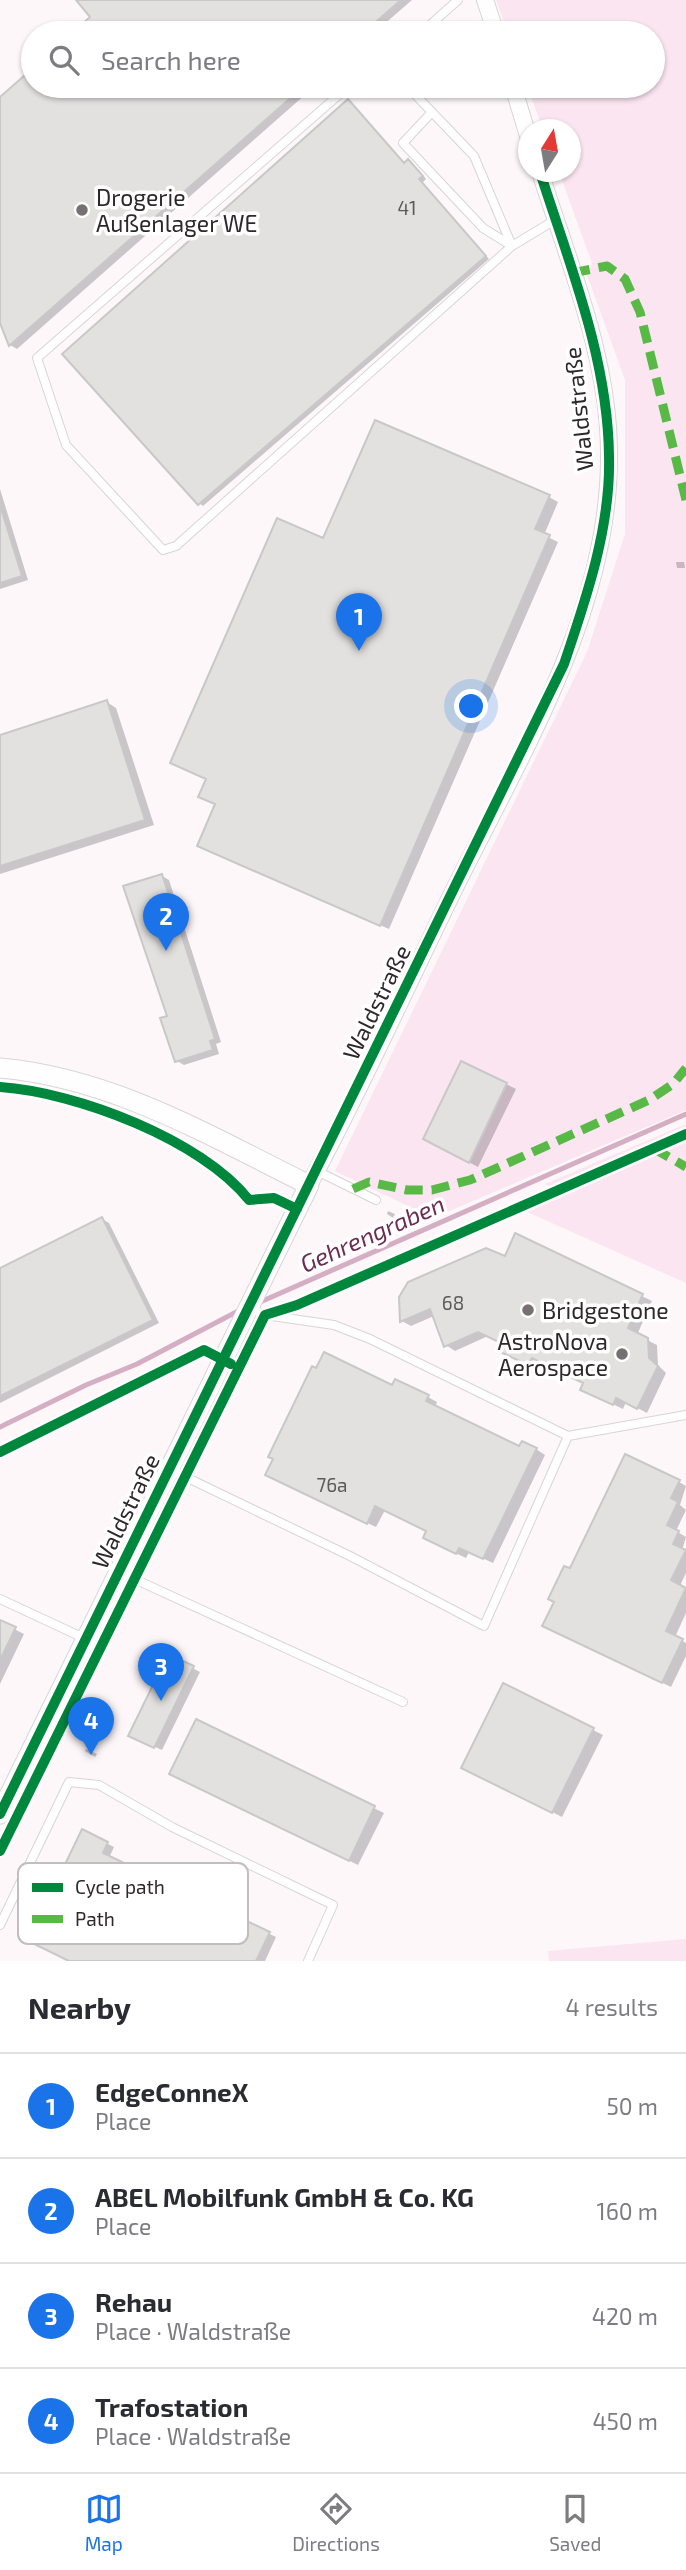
<!DOCTYPE html>
<html lang="en">
<head>
<meta charset="utf-8">
<style>
	:root { --surface:#fff; --page:#f7f7f7; --text:#2b2b33; --muted:#7c7c81; --line:#e1e1e2; --accent:#1a73e8 }
	body { margin:0; font-family:"Exo 2",sans-serif; background:var(--page); color:var(--text) }
	.compass { position:absolute; left:518px; top:119px; width:63px; height:63px; border-radius:50%; background:var(--surface); box-shadow:0 2px 5px #0004; rotate:11deg }
	.you { position:absolute; left:472px; top:707px; width:24px; height:24px; margin:-18px; border:5px solid #fff; border-radius:50%; background:#1a73e8; box-shadow:0 0 0 10px #1a73e833 }
	.badge { display:grid; place-items:center; width:46px; height:46px; border-radius:50%; background:var(--accent); color:#fff; font-size:23px; font-weight:700 }
	.pin { position:absolute; translate:-50% -58px; filter:drop-shadow(0 2px 4px #0008) }
	.pin::after { content:''; position:absolute; top:37px; width:24px; height:21px; background:inherit; clip-path:polygon(0 0,100% 0,50% 100%) }
	.list { margin:0; padding:0; list-style:none }
	h2 { display:flex; justify-content:space-between; align-items:center; height:91px; margin:0; padding:0 28px; font-size:30px }
	h2 small { font-size:23px; font-weight:400; color:var(--muted) }
	.list li { display:grid; grid-template-columns:46px 1fr auto; gap:21px; align-items:center; box-sizing:border-box; height:105px; padding:0 28px; border-top:2px solid var(--line) }
	.list b { display:block; font-size:26px; white-space:nowrap }
	.list p { margin:0; font-size:23px; white-space:nowrap; color:var(--muted) }
	.list em { font-size:23px; font-style:normal; color:var(--muted) }
	.icon { flex:none; width:38px; height:38px; fill:none; stroke:currentColor; stroke-width:2; stroke-linecap:round; stroke-linejoin:round }
	.map { position:relative; flex:none; width:686px; height:1961px; overflow:hidden }
	.search { position:absolute; background:var(--surface); box-shadow:0 2px 5px #0004; left:21px; right:21px; top:21px; height:77px; display:flex; align-items:center; gap:18px; box-sizing:border-box; padding:0 24px; border-radius:38px; color:var(--muted); font-size:26px }
	.sheet { height:511px; background:var(--surface) }
	nav { display:flex; justify-content:space-around; align-items:center; box-sizing:border-box; height:98px; border-top:2px solid var(--line); background:var(--surface); font-size:19px; color:var(--muted) }
	nav a { display:grid; justify-items:center; gap:4px }
	nav .on { color:var(--accent) }
	.map>svg:first-child { display:block }
</style>
</head>
<body>
<div class="map">
<svg width="686" height="1961" viewBox="0 0 686 1961">
	<rect width="100%" height="100%" fill="#fdf7fa"/>
	<path fill="#fae5f0" d="M 496,0 L 686,0 L 686,1110 L 433,1218 L 335,1171 L 587,652 L 625,534 L 625,380 L 587,275 L 592,263 L 559,172 L 570,172 L 570,130 L 543,129 L 527,86 L 653,86 L 653,33 L 508,33 Z
		M 686,1124 L 686,1283 L 525,1211 L 564,1194 L 545,1184 Z
		M 686,1939 L 686,1961 L 549,1961 L 548,1951 Z"/>
	<path fill="#0003" d="M 79,0 L 412,0 L 374,33 L 74,33 L 93,17 Z
		M 33,70 L 33,86 L 315,86 L 17,349 L 10,345 L 0,317 L 0,100 Z
		M 349,102 L 405,164 L 409,162 L 413,164 L 426,179 L 422,183 L 489,259 L 203,506 L 199,503 Z
		M 0,489 L 28,580 L 0,589 Z
		M 549,497 L 558,502 L 544,535 L 558,542 L 389,929 L 208,851 L 324,540 Z
		M 676,562 L 684,562 L 685,568 L 677,568 Z
		M 107,702 L 116,708 L 154,825 L 0,874 L 0,737 Z
		M 162,876 L 169,880 L 221,1042 L 216,1044 L 219,1054 L 184,1065 L 177,1061 L 170,1017 Z
		M 506,1084 L 516,1089 L 478,1167 L 434,1144 Z
		M 388,1211 L 395,1214 L 393,1218 L 387,1214 Z
		M 102,1219 L 109,1223 L 159,1323 L 0,1403 L 0,1270 Z
		M 516,1235 L 652,1301 L 637,1335 L 657,1345 L 658,1365 L 666,1373 L 647,1413 L 626,1402 L 623,1409 L 592,1394 L 585,1383 L 542,1362 L 538,1369 L 507,1354 L 501,1342 L 488,1336 L 455,1351 L 446,1345 L 434,1316 L 411,1326 L 402,1321 L 506,1259 Z
		M 393,1387 L 428,1397 L 437,1402 L 435,1407 L 520,1448 L 536,1449 L 545,1455 L 493,1563 L 469,1552 L 466,1558 L 434,1543 L 428,1531 L 385,1510 L 376,1527 L 276,1480 Z
		M 679,1482 L 686,1486 L 680,1505 L 686,1510 L 676,1531 L 686,1537 L 682,1550 L 686,1552 L 686,1573 L 680,1586 L 686,1590 L 686,1613 L 675,1637 L 686,1643 L 686,1656 L 671,1687 L 554,1631 L 571,1571 Z
		M 0,1622 L 24,1634 L 0,1684 Z
		M 169,1656 L 200,1672 L 162,1750 L 137,1739 Z
		M 504,1685 L 603,1735 L 562,1817 L 472,1772 Z
		M 197,1722 L 384,1813 L 358,1865 L 181,1779 Z
		M 86,1749 L 97,1754 L 95,1757 L 85,1751 Z
		M 82,1831 L 114,1847 L 109,1858 L 276,1937 L 265,1961 L 71,1961 Z"/>
	<g fill="none" stroke-linecap="round" stroke-linejoin="round">
		<path stroke="#d4aec3" stroke-width="5" d="M 258,1303 L 686,1114
			M 0,1427 L 86,1385 L 137,1364 L 242,1309"/>
	</g>
	<path fill="#e2e1e0" stroke="#c9c8c8" stroke-width="2" d="M 76,0 L 401,0 L 363,33 L 72,33 L 90,17 Z
		M 33,68 L 33,86 L 304,86 L 9,346 L 0,323 L 0,97 Z
		M 348,99 L 404,163 L 408,159 L 423,176 L 419,179 L 486,256 L 198,505 L 62,354 Z
		M 375,420 L 550,495 L 535,529 L 550,535 L 380,926 L 197,846 L 215,804 L 198,797 L 206,779 L 170,763 L 277,518 L 323,538 Z
		M 0,505 L 22,576 L 0,583 Z
		M 107,700 L 145,820 L 0,866 L 0,735 Z
		M 162,874 L 215,1039 L 210,1041 L 213,1050 L 175,1062 L 160,1018 L 167,1016 L 123,886 Z
		M 461,1061 L 507,1083 L 469,1163 L 423,1139 Z
		M 102,1217 L 153,1320 L 0,1396 L 0,1268 Z
		M 515,1233 L 643,1294 L 628,1328 L 648,1338 L 649,1358 L 658,1366 L 637,1409 L 616,1398 L 613,1405 L 580,1390 L 583,1383 L 532,1358 L 528,1365 L 496,1350 L 499,1342 L 478,1332 L 444,1347 L 430,1309 L 400,1322 L 399,1297 L 408,1282 L 486,1248 L 505,1256 Z
		M 324,1352 L 392,1385 L 395,1379 L 429,1395 L 426,1401 L 519,1446 L 522,1441 L 537,1448 L 483,1559 L 459,1548 L 456,1554 L 423,1538 L 426,1531 L 375,1506 L 367,1524 L 265,1475 L 273,1459 L 268,1457 L 312,1366 L 316,1368 Z
		M 625,1454 L 680,1480 L 671,1498 L 678,1502 L 667,1525 L 679,1531 L 673,1544 L 686,1550 L 671,1580 L 686,1588 L 666,1631 L 683,1639 L 662,1683 L 542,1626 L 554,1602 L 548,1599 L 564,1566 L 570,1568 Z
		M 0,1620 L 16,1627 L 0,1660 Z
		M 168,1654 L 194,1666 L 154,1748 L 128,1736 Z
		M 503,1683 L 594,1728 L 552,1813 L 461,1768 Z
		M 196,1719 L 375,1806 L 349,1861 L 169,1774 Z
		M 82,1829 L 108,1842 L 103,1853 L 270,1932 L 256,1961 L 69,1961 L 28,1941 Z"/>
	<g fill="none" stroke-linecap="round" stroke-linejoin="round">
		<g stroke="#dad4d7" stroke-width="10">
			<path id="service" d="M 421,33 L 458,0
				M 349,86 L 37,358 L 66,445 L 163,550 L 176,546 L 512,246 L 555,220
				M 407,86 L 474,156 L 512,246
				M 432,112 L 403,143 L 483,228 L 512,246
				M 317,1171 L 376,1200
				M 249,1307 L 265,1315 L 334,1325 L 370,1339 L 568,1436 L 686,1415
				M 169,1469 L 350,1556 L 484,1626 L 568,1436
				M 119,1572 L 403,1702
				M 0,1599 L 86,1639
				M 0,1925 L 69,1782 L 99,1785 L 172,1827 L 333,1905 L 308,1961"/>
		</g>
		<g stroke="#dad4d7" stroke-width="18">
			<path id="minor" d="M 485,0 L 496,33
				M 513,86 L 528,136
				M 309,1185 C 360,1091 404,992 451,896 C 518,759 609,615 609,457 C 610,360 569,263 540,172"/>
		</g>
		<g stroke="#dad4d7" stroke-width="21">
			<path id="tertiary" d="M 0,1068 C 113,1078 210,1136 309,1185 L 0,1814"/>
		</g>
		<use href="#service" stroke="#fffefe" stroke-width="8"/>
		<use href="#minor" stroke="#fffefe" stroke-width="16"/>
		<use href="#tertiary" stroke="#fffefe" stroke-width="19"/>
		<path stroke="#58b947" stroke-width="9" stroke-dasharray="18 9" stroke-linecap="butt" d="M 572,273 L 607,266 L 625,279 L 640,312 L 686,500
			M 653,1148 L 686,1167
			M 353,1189 L 369,1182 L 407,1190 L 432,1190 L 470,1180 L 649,1100 L 673,1084 L 686,1068"/>
		<g stroke="#fff" stroke-width="15">
			<path id="cycleway" d="M 0,1087 C 76,1092 202,1140 249,1200 L 274,1198 L 297,1209
				M 0,1452 L 204,1350 L 231,1364
				M 0,1814 L 564,664 C 586,599 611,527 609,456 C 608,358 569,263 540,172
				M 0,1851 L 265,1315 L 297,1305 L 686,1134"/>
		</g>
		<use href="#cycleway" stroke="#00873e" stroke-width="10"/>
	</g>
	<g fill="#767073" stroke="#fff" stroke-width="2.5">
		<circle cx="82" cy="210" r="7"/>
		<circle cx="528" cy="1310" r="7"/>
		<circle cx="622" cy="1354" r="7"/>
	</g>
	<g text-anchor="middle" dominant-baseline="central" stroke-width="7" stroke-linejoin="round" paint-order="stroke">
		<g font-size="19" fill="#5e595b">
			<text x="407" y="207">41</text>
			<text x="453" y="1302">68</text>
			<text x="332" y="1484">76a</text>
		</g>
		<g font-size="23" fill="#2e282b" stroke="#fff" text-anchor="start">
			<text x="96" y="197">Drogerie<tspan x="96" dy="26">Außenlager WE</tspan></text>
			<text x="542" y="1310">Bridgestone</text>
			<text x="608" y="1341" text-anchor="end">AstroNova<tspan x="608" dy="26">Aerospace</tspan></text>
		</g>
		<g font-size="23" fill="#2e282b" stroke="#fff">
			<text transform="translate(578 409) rotate(-96)">Waldstraße</text>
			<text transform="translate(376 1002) rotate(-64)">Waldstraße</text>
			<text transform="translate(125 1511) rotate(-64)">Waldstraße</text>
		</g>
		<g font-size="24" font-style="italic" fill="#6c2c53" stroke="#fff">
			<text transform="translate(372 1233) rotate(-24)">Gehrengraben</text>
		</g>
	</g>
	<rect x="18" y="1863" width="230" height="81" rx="10" fill="#fff" stroke="#c0bebf" stroke-width="2"/>
	<rect x="32" y="1883" width="31" height="9" fill="#00873e"/>
	<rect x="32" y="1915" width="31" height="8" fill="#58b947"/>
	<g font-size="19" fill="#2e282b">
		<text x="75" y="1894">Cycle path</text>
		<text x="75" y="1926">Path</text>
	</g>
</svg>
<svg class="compass" viewBox="-18 -18 36 36"><path d="M0-13l5 13h-10z" fill="#e53935"/><path d="M0 13l5-13h-10z" fill="#7c7c81"/></svg>
<div class="you"></div>
<div class="pin badge" style="left:359px;top:651px">1</div>
<div class="pin badge" style="left:166px;top:951px">2</div>
<div class="pin badge" style="left:161px;top:1701px">3</div>
<div class="pin badge" style="left:91px;top:1755px">4</div>
<div class="search"><svg class="icon" aria-label="search" viewBox="0 0 24 24"><circle cx="10" cy="10" r="6"/><path d="M15 15l6 6"/></svg>Search here</div>
</div>
<section class="sheet">
<h2>Nearby<small>4 results</small></h2>
<ul class="list">
<li><span class="badge">1</span><div><b>EdgeConneX</b><p>Place</p></div><em>50 m</em></li>
<li><span class="badge">2</span><div><b>ABEL Mobilfunk GmbH &amp; Co. KG</b><p>Place</p></div><em>160 m</em></li>
<li><span class="badge">3</span><div><b>Rehau</b><p>Place · Waldstraße</p></div><em>420 m</em></li>
<li><span class="badge">4</span><div><b>Trafostation</b><p>Place · Waldstraße</p></div><em>450 m</em></li>
</ul>
</section>
<nav>
<a class="on"><svg class="icon" aria-label="map" viewBox="0 0 24 24"><path d="M3 6l6-2 6 2 6-2v14l-6 2-6-2-6 2zM9 4v14M15 6v14"/></svg>Map</a>
<a><svg class="icon" aria-label="directions" viewBox="0 0 24 24"><path d="M12 3l9 9-9 9-9-9zM9 14v-3h6M13 9l2 2-2 2"/></svg>Directions</a>
<a><svg class="icon" aria-label="saved" viewBox="0 0 24 24"><path d="M7 4h10v16l-5-4-5 4z"/></svg>Saved</a>
</nav>
</body>
</html>
